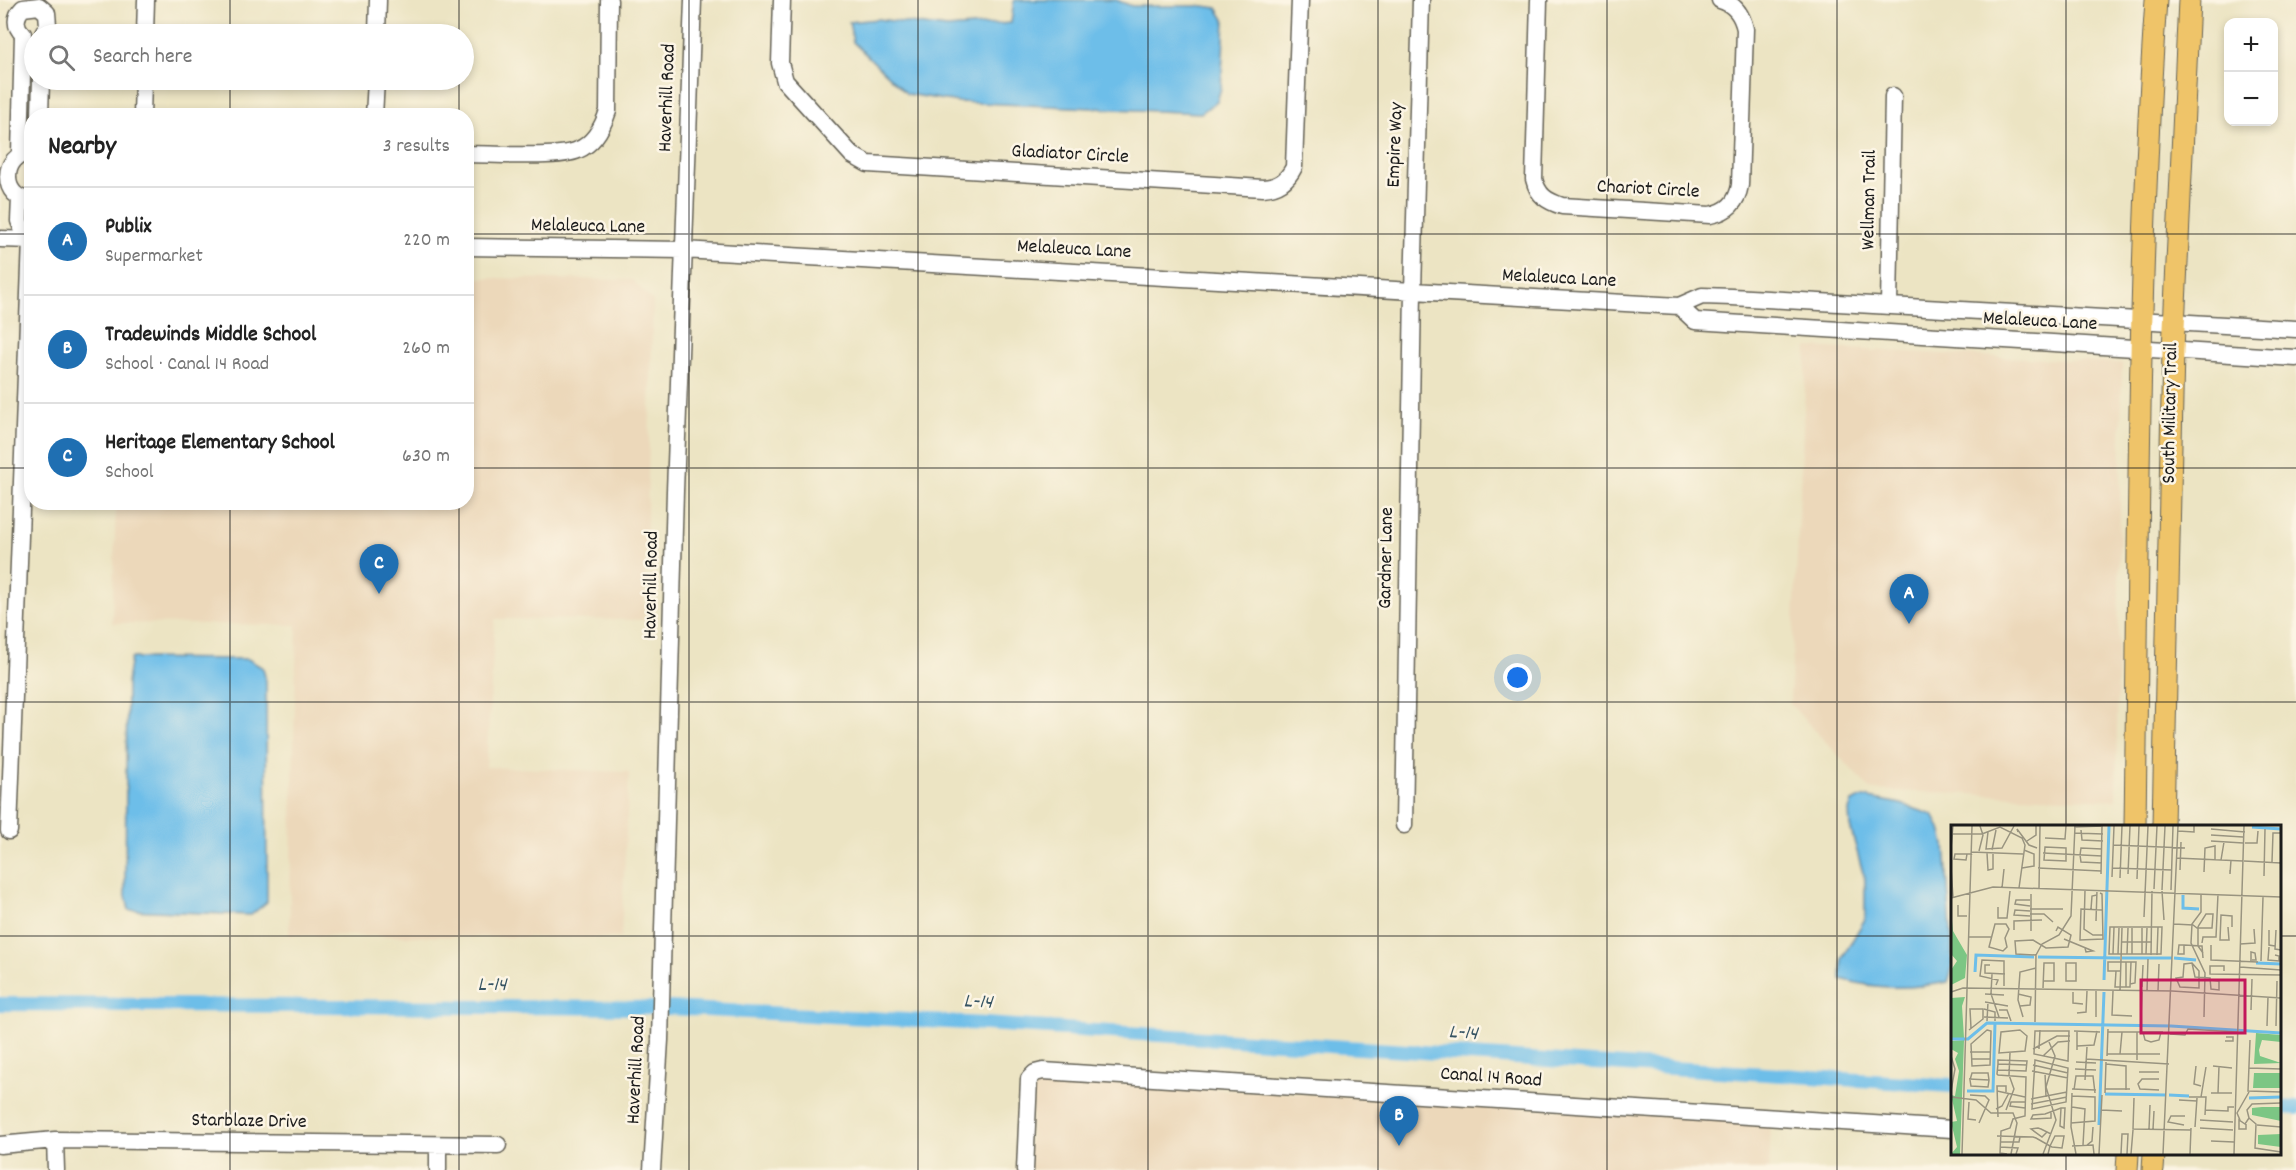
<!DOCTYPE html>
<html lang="en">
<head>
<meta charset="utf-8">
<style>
	:root { --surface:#fff; --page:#f6f6f6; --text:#222; --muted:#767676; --line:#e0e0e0; --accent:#1f6fb2 }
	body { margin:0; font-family:Dekko,sans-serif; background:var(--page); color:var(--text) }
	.controls { position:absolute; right:18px; top:18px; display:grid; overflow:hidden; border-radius:12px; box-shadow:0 3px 9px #0003 }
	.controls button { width:54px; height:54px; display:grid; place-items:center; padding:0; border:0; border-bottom:2px solid var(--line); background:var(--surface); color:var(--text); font:30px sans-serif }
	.you { position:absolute; left:1518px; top:678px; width:21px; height:21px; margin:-15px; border:4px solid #fff; border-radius:50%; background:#1a73e8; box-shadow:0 0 0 9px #1a73e833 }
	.badge { display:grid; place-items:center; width:39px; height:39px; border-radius:50%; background:var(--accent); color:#fff; font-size:20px; font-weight:700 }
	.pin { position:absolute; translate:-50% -50px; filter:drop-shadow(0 2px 3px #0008) }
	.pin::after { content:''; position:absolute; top:32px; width:21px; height:18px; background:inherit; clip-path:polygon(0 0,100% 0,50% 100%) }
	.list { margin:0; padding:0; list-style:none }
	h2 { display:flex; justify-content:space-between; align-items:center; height:78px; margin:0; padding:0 24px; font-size:26px }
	h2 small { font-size:20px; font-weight:400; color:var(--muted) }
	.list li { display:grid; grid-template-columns:39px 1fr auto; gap:18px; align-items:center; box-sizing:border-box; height:108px; padding:0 24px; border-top:2px solid var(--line) }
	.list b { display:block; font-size:22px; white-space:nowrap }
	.list p { margin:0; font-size:20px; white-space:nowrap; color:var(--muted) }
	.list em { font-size:20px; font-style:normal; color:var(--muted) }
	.icon { flex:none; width:33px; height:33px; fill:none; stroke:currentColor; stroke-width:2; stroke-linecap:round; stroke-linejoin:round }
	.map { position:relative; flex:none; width:2296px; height:1170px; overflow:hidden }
	.search { position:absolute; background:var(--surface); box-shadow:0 3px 9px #0003; left:24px; top:24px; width:450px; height:66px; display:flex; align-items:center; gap:15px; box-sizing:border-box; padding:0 21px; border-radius:33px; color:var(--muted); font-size:22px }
	.panel { position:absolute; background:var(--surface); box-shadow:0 3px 9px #0003; left:24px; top:108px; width:450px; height:402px; border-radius:24px }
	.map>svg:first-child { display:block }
</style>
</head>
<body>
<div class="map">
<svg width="2296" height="1170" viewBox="0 0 2296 1170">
	<rect width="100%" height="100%" fill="#fcf5e5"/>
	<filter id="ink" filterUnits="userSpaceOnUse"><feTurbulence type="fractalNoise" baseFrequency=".0167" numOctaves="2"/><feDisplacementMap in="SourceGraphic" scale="12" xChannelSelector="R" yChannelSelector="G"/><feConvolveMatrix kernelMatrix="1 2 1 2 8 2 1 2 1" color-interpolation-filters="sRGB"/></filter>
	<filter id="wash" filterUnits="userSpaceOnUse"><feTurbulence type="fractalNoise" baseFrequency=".008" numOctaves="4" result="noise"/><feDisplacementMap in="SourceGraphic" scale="24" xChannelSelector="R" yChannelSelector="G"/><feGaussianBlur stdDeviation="1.35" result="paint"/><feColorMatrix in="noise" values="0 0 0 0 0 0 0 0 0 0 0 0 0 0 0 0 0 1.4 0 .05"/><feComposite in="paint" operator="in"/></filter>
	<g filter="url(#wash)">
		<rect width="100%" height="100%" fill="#ece4c3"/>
		<path fill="#ecd8ba" d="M 467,275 L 476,278 L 632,280 L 653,301 L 644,620 L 495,619 L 486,767 L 629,772 L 621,938 L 289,935 L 297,625 L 112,623 L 116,503 L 466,502 Z
			M 1807,347 L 2122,363 L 2116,800 L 1871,790 L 1790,704 Z
			M 1035,1078 L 1771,1122 L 1769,1170 L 1027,1170 Z"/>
		<path fill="#6dbee9" stroke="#446d82" stroke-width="1.5" d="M 1014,0 L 1116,0 L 1132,6 L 1204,6 L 1217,8 L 1225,21 L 1221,88 L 1217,101 L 1201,113 L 958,102 L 907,94 L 853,42 L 849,22 L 878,19 L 947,28 L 1011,23 Z
			M 131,658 L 248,659 L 263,668 L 266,681 L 267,902 L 251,915 L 129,910 L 125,891 L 127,682 Z
			M 1863,797 L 1901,804 L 1933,815 L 1942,832 L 1945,845 L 1952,944 L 1952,969 L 1948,982 C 1909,989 1879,990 1841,979 L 1842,958 L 1865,919 L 1865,880 L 1850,826 L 1849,811 L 1852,802 Z"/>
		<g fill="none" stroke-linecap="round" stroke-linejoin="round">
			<path stroke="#6dbee9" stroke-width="14" d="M 0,1004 L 669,1008 L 986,1024 L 1952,1086
				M 2280,1107 L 2296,1108"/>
		</g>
	</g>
	<g filter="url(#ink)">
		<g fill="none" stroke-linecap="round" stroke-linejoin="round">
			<g stroke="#656256" stroke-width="19">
				<path id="minor" d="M 782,0 L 780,63 L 785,81 L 852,155 L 868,164 L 1263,188 C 1278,187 1287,181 1294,167 L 1300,0
					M 1539,0 L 1534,179 C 1538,196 1547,201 1562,206 L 1710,215 C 1727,212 1737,203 1740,185 L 1745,29 C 1742,15 1735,4 1720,0
					M 145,34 L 146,0
					M 377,34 L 378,0
					M 40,116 L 41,80
					M 142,116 L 143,80
					M 374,116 L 376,80
					M 32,153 C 0,152 0,202 32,199
					M 20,154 L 23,34 C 14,26 15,16 23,8 L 39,6 L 47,13 L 48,25 L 43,34
					M 466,154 C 492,154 558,159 578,150 C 595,143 603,126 608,111 L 609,0
					M 20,198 L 19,221 L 27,240 L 32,230
					M 0,239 L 32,240
					M 466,247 L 683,250 L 1679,306 L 1702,296 L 1732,297 L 2296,329
					M 1889,305 L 1893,96
					M 1679,306 L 1695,321 L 2296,358
					M 1404,825 L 1413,291 L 1421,0
					M 9,831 L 31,240
					M 55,1140 L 56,1170
					M 0,1145 L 55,1140 L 498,1145
					M 438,1170 L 438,1145
					M 652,1170 L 660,1040 L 675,491 L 693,0
					M 1025,1170 L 1029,1079 L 1035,1073 L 1043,1071 L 1952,1129"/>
			</g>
			<g stroke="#656256" stroke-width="23">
				<path id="major" d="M 2135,826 C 2139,551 2137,275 2156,0
					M 2163,826 L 2173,350 L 2189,0
					M 2127,1170 L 2128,1154
					M 2153,1170 L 2154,1154"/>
			</g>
			<use href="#minor" stroke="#fff" stroke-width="16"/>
			<use href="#major" stroke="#efc469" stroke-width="21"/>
		</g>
	</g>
	<path fill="none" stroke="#1c1c1c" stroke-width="1.5" stroke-opacity="0.55" d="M 230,0 L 230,34M 459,0 L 459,34M 689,0 L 689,1170M 918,0 L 918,1170M 1148,0 L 1148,1170M 1378,0 L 1378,1170M 1607,0 L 1607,1170M 1837,0 L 1837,1170M 2066,0 L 2066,826M 230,80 L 230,116M 459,80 L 459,116M 0,234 L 32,234M 466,234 L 2296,234M 0,468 L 32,468M 466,468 L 2296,468M 230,502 L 230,1170M 459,502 L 459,1170M 0,702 L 2296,702M 0,936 L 1952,936M 2280,936 L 2296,936M 2066,1154 L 2066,1170"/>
	<g text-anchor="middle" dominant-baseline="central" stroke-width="5" stroke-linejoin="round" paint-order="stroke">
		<g font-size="20" fill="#1c1c1c" stroke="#fcf5e5">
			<text transform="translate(668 98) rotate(-88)">Haverhill Road</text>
			<text transform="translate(1396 145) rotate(-88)">Empire Way</text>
			<text transform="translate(1070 155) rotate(3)">Gladiator Circle</text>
			<text transform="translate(1648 190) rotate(3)">Chariot Circle</text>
			<text transform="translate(1870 200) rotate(-89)">Wellman Trail</text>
			<text transform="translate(588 227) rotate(1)">Melaleuca Lane</text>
			<text transform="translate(1074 250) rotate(3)">Melaleuca Lane</text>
			<text transform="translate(1559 279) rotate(3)">Melaleuca Lane</text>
			<text transform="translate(2040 322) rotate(3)">Melaleuca Lane</text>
			<text transform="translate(2171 413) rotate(-89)">South Military Trail</text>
			<text transform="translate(1387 558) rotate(-89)">Gardner Lane</text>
			<text transform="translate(652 585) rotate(-89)">Haverhill Road</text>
			<text transform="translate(637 1070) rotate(-87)">Haverhill Road</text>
			<text transform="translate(1491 1078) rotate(4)">Canal 14 Road</text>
			<text transform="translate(249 1122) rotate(1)">Starblaze Drive</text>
		</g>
		<g font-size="21" font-style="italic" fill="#385564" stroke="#fcf5e5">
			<text x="492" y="986">L-14</text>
			<text transform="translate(978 1003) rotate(3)">L-14</text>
			<text transform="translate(1463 1034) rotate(4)">L-14</text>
		</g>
	</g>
	<g transform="translate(1951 825)">
		<rect width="330" height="330" fill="#ece4c3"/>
		<path d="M 0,86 L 2,106 L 16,130 L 14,153 L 0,160 L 0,145 L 6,136 L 0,129 ZM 14,172 L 11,181 L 13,213 L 0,213 L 0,173 ZM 305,208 L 330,210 L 330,217 L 311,215 L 308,225 L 309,231 L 330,238 L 303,239 ZM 13,215 L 9,329 L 0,329 L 6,322 L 0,297 L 6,296 L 0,270 L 4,271 L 8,246 L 4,234 L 7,228 L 0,224 L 0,216 ZM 303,248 L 330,248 L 330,263 L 302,263 ZM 311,282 L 330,282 L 330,296 L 301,290 L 301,283 ZM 330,309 L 330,322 L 307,319 L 307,310 Z" fill="#7cc684"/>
		<path fill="none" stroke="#6dbee9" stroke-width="3" d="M 301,2 L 330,4M 232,70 L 232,83 L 248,84M 87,132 L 169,133M 171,133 L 221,133M 223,133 L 245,135M 305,138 L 330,139M 24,147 L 25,130 L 83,132M 153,155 L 158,1M 0,214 L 17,214 L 36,198 L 220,201 L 330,208M 16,266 L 42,266 L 44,198M 154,269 L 215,270M 218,270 L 238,271M 298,273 L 330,272M 148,300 L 153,167"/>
		<path fill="none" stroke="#999480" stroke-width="1.5" d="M 123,2 L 152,1M 260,4 L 294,7M 130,5 L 131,15 L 152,16M 227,6 L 243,7 L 243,1M 37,7 L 35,24 L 51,23 L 63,1M 67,7 L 66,4 L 78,20 L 86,23M 123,8 L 152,9M 0,9 L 31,9 L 49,2 L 71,13 L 74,20 L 68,63M 260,10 L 292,12M 94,13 L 114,14 L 115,1M 76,16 L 85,10 L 85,1M 260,16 L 292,18M 294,18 L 306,18 L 307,6M 162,20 L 234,23M 94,22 L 115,23 L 115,36 L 93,35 ZM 0,23 L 2,1M 41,25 L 45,5M 28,26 L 32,10 L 29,1M 20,27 L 72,29M 36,28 L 37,45 L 42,44 L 42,29M 92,28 L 151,31M 16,29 L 15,35 L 3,34 L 4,29 L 20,29 L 21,30M 225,33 L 292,36M 270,35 L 273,17M 293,36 L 330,38M 321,37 L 322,8 L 330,8M 151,38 L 130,37 L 129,30 L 130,23 L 151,24M 0,43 L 2,72M 71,43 L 83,41 L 83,29 L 73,25M 87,43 L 150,46M 161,43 L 221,45M 229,45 L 230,17M 279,45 L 279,49 L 280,35M 253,47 L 254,23 L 264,21 L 264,35M 150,49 L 151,1M 177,49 L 179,1M 313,51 L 314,4M 161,52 L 163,1M 169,53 L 171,1M 186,54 L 188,1M 51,63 L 53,44M 88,64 L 89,1M 203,64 L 206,1M 134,65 L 133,104 L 142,110 L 152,110M 211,65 L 214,1M 220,65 L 222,1M 211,66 L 213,95M 149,68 L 151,69 L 152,114 L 129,115 L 130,84 L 151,85M 80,69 L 80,106M 250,69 L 250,87 L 241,99 L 240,118 L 254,148 L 253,192M 0,73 L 42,62 L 330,72M 79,75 L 65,75 L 64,79 L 79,81M 7,80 L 7,91 L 16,91M 47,82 L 47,93 L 56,93 L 59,66M 79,84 L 112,84M 140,84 L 141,71 L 146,70M 79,86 L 64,85 L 63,90 L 79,91M 79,89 L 93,89 L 102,97M 193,92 L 197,1M 145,96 L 146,65M 44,99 L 55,99 L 58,104 L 54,113 L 56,122 L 52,126 L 38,122 ZM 223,99 L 242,100 L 246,103 L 261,103 L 262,89 L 255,89 L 248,100 L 247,102 L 247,121 L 252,128M 159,102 L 211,102 L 210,129 L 158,129 ZM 277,102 L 278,115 L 269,115 L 270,90 L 281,91 L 281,102M 63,105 L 63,96 L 91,95M 318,105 L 318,120 L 324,121M 325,105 L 324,124 L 330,125M 17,112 L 40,112M 113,114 L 142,126 L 135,127 L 134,123M 170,117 L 201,117M 251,118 L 252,112 L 265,112 L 267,69M 289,119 L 304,118 L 303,104M 233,120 L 233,129 L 227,129 L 228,120 L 233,120 L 251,121 L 252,133M 260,120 L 260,135 L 307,137M 318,122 L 317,135 L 328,136 L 328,131 L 324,130M 162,129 L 163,102M 167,129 L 168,103M 176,129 L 177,103M 181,129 L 181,103M 191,129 L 191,103M 195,129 L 196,103M 85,130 L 91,119 L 108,110 L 120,91 L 124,1M 85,130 L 65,129 L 64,116 L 82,115 L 95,123 L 117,122 L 120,110 L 107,102 L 105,106M 200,130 L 201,66M 206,130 L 207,102M 300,136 L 300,127 L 304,128 L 305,135 L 301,135M 310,136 L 312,72M 115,138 L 125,138 L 125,156 L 115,156 ZM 241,138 L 248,146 L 248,163 L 229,162 L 225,153 L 232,152 L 233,139 ZM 241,138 L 244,152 L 259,153 L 260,164 L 268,165 L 268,156 L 259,155M 39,140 L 34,140 L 34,148 L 54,149M 289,142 L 330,145M 165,146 L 164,162 L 179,162 L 180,137M 170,146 L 157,146 L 157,137 L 185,137 L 184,158 L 179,159M 273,146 L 273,141 L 259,141 L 259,149 L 330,150M 41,149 L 40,169 L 48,192M 45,160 L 47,155 L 29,151 L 31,135 L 53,136 L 53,161M 175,162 L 175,137M 191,162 L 192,140M 92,163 L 93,138 L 103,138 L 103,156 L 93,156M 145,166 L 145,192M 162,166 L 161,190 L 181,191M 169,166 L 171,103M 196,166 L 197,134M 207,166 L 208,139M 0,167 L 12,163 L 221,166 L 330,173M 122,167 L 122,178 L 132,179M 34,169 L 53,170M 67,169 L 80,172 L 79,180 L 69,181M 34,177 L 57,181M 33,184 L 44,187 L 44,196M 48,185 L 56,185 L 60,196M 300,185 L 301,154M 126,188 L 135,187 L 136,166M 33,192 L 57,193M 72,192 L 67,175 L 69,147 L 85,143M 190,193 L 191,166M 36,196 L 37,177M 84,197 L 85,129M 316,201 L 317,172M 325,201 L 326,156M 18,205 L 32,194 L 32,184 L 19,184 L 20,203M 36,205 L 40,206 L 39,240 L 21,241 L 20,219 ZM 69,205 L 76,211 L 74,226 L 48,228 L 50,207 ZM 84,206 L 118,206 L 117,236 L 83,229 ZM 123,206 L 149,207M 157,207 L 212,207M 186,207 L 186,235M 192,207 L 194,215 L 200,217 L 208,215 L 210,207M 219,209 L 234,210 L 237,204 L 286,207M 299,215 L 297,266 L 330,267M 274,216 L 282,216 L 282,212 L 275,212M 126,221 L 143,220 L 146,206M 82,224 L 106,211 L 119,211M 88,224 L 89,205M 126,225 L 126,206M 19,227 L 39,227M 156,229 L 209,229M 169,229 L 171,207M 0,231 L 4,244 L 0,266M 92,231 L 107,217 L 119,216M 156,231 L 157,204M 20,234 L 39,234M 135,234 L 218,239M 84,235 L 117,243 L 115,277 L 81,284 ZM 125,237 L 145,238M 47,239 L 76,240M 155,239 L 175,241 L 175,265M 82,240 L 117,248M 245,241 L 243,259 L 250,261M 262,241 L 281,243M 298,243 L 330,244M 124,244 L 145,245M 47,245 L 75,246 L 76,236 L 47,235 L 47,239 L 46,249 L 47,250 L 75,252 L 74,291 L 62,294 L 59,303 L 50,306 L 49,328 L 56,329M 81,246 L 117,253M 188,247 L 208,247M 94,248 L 95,272M 18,254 L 38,255M 19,255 L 20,261 L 37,262 L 38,255M 19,255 L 21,248 L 37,248 L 38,255M 134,255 L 136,222M 121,264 L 145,265M 154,264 L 179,264M 123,265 L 125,251 L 142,251 L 144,268M 208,265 L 189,264 L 187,259 L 191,254 L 208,254M 46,266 L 74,272M 121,268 L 120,302 L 125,329M 154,268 L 155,237M 260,268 L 281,268M 267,268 L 268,241M 19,270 L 34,271 L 38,275 L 28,298M 0,272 L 25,275 L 40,288 L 62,288 L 66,298 L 60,329M 238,272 L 250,272 L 255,242M 250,272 L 255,272 L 254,290M 183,273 L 182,304 L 240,305M 80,274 L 116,267M 228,275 L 246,276M 18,277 L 17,294 L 25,295M 80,279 L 116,272M 121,282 L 134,284 L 132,320M 74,283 L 59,281 L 60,277 L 74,277M 45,284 L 51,281 L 58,268M 55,285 L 63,264 L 58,250 L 59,228M 150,285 L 171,286M 254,285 L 277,286 L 277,282 L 283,282M 100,287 L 100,293 L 80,294 L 82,290 L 94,289 L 110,283 L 114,283 L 113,303 L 109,301 L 110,283M 47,292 L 46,261 L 55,261 L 55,267M 298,293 L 305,299 L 304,323 L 330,327M 298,293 L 296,285 L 301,279 L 330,278M 249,295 L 282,297M 289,295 L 286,288 L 298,267M 120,298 L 144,296 L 144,272 L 121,271M 295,299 L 295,304 L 288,304 L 288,295 L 294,299 L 298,293M 233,300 L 217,297 L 220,291 L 234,291M 306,300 L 330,302M 244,302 L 246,273M 249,303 L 282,305M 198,304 L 199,280M 202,304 L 203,286M 96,307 L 91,312 L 80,304 L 87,303 L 90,304 L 100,309M 46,311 L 82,312 L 85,313 L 99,321 L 101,322 L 111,323 L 113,311 L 104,311 L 99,321 L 97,329M 260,316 L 283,317M 50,317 L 68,317 L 69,312M 136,320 L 141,316 L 142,302M 121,321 L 142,320 L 143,329M 49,322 L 67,323 L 65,329M 11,329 L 21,1M 92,329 L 105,295 L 95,262 L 104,231 L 98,217M 148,329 L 151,270M 170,329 L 171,309 L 177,309 L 176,329M 180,329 L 182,305M 212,329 L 227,1M 239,329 L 240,303M 283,329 L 293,1"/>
		<path fill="#c2185b" fill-opacity="0.15" stroke="#c2185b" stroke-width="3" d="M 190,155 L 294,155 L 294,208 L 190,208 Z"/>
		<rect width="330" height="330" fill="none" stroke="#1c1c1c" stroke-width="3"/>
	</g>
</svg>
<div class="controls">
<button>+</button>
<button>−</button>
</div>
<div class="you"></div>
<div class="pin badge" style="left:1909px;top:624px">A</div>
<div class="pin badge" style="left:1399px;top:1146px">B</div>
<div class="pin badge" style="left:379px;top:594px">C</div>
<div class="search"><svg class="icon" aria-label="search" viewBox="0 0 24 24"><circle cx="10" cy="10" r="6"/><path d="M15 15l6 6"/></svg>Search here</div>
<section class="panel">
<h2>Nearby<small>3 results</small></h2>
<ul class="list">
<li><span class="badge">A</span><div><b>Publix</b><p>Supermarket</p></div><em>220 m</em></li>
<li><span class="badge">B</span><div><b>Tradewinds Middle School</b><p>School · Canal 14 Road</p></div><em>260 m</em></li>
<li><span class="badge">C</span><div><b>Heritage Elementary School</b><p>School</p></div><em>630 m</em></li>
</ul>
</section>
</div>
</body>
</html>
